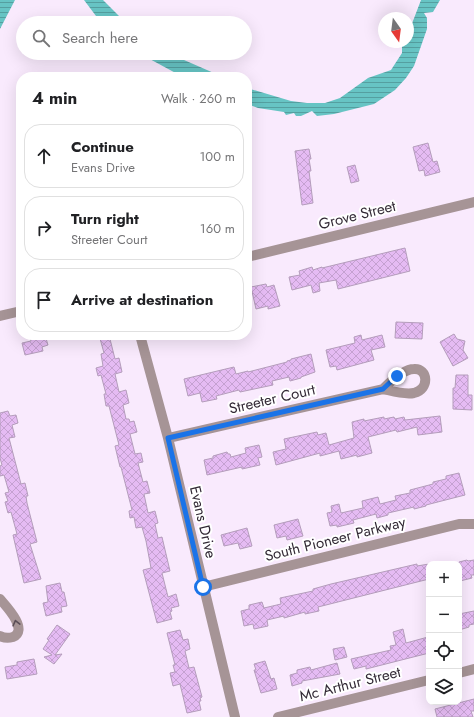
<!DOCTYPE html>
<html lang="en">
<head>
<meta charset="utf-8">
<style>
	:root { --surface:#fff; --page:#f2f2f2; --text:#202124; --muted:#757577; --line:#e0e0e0 }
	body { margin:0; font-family:Jost,sans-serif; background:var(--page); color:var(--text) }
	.controls { position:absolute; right:12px; bottom:12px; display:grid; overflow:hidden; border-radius:8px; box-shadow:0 4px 16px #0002 }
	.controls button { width:36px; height:36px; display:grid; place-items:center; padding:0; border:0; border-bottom:1px solid var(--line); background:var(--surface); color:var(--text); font:20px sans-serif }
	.compass { position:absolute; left:378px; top:12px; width:36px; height:36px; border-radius:50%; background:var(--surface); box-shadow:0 4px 16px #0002; rotate:166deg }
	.stop { position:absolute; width:12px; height:12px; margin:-9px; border:3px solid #1a73e8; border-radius:50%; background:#fff }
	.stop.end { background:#1a73e8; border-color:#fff; box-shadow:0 1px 4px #0008 }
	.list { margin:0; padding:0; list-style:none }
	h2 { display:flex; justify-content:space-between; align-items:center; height:52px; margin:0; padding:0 16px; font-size:17px }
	h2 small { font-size:13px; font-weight:400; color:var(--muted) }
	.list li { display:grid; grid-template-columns:26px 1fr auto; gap:12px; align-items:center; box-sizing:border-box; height:64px; margin:0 8px 8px; padding:0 8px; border:1px solid var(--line); border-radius:16px }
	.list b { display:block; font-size:15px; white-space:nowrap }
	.list p { margin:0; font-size:13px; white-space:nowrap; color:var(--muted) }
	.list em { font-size:13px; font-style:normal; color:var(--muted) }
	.icon { flex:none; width:22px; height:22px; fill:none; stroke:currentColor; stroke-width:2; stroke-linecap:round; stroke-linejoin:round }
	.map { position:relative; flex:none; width:474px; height:717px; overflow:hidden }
	.search { position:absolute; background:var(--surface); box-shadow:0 4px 16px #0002; left:16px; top:16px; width:236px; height:44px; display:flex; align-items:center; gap:10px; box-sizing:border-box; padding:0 14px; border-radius:22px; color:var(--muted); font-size:15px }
	.panel { position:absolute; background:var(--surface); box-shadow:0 4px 16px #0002; left:16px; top:72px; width:236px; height:268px; border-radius:16px }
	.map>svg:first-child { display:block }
</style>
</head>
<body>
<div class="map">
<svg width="474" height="717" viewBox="0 0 474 717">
	<defs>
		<pattern id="water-rules" width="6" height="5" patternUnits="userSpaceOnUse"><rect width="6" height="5" fill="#67c4c4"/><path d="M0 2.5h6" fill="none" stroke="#559fa0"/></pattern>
		<pattern id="building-cross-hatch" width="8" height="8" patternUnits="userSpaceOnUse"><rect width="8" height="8" fill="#e5bbf3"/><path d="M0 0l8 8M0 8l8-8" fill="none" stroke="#c5a1d1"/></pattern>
	</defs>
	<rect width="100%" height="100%" fill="#f9eafd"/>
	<path fill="url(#water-rules)" d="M 0,0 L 15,0 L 0,29 Z
		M 84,0 L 103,0 L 125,22 L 128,23 L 104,23 L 99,20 Z
		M 421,0 L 440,0 L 433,12 L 424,13 L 427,18 L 427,29 L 414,66 L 406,78 L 395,90 L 374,104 L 334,114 L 317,116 L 312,111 L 301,116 L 296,116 L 294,113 L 286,115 L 284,112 L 258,108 L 247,104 L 247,88 L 291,101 L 307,103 L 325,103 L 340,98 L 368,78 L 391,70 L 402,53 L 402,46 L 405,42 L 408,42 L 408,34 Z
		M 142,53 L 168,53 L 223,77 L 183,77 L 146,57 Z"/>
	<path fill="url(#building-cross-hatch)" stroke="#b49dbb" d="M 428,143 L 433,162 L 437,161 L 440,172 L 425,176 L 424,170 L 419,171 L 413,147 Z
		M 309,149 L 311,159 L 309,159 L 311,171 L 309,171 L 313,203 L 302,205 L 295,151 Z
		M 355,165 L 359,181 L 351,183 L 347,167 Z
		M 405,248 L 410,271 L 338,289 L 336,280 L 319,283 L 320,291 L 313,293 L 311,285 L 292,290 L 289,277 L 300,275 L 299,271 L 312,267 L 313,270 L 322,267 L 322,268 Z
		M 266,284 L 267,287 L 274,285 L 280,306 L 268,309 L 268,306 L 256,309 L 251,287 Z
		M 396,322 L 423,323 L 422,339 L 395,338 Z
		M 454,334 L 457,339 L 465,341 L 463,350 L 468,358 L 453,366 L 440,342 Z
		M 40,335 L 45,335 L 48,345 L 42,347 L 43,351 L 25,355 L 22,343 L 31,341 L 30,337 Z
		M 99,335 L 109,335 L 115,359 L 119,358 L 122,372 L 115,374 L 119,392 L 126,390 L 129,403 L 123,405 L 126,419 L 129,419 L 130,422 L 134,421 L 137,432 L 130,434 L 135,454 L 141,453 L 143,462 L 138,463 L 143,482 L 147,481 L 150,493 L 144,494 L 148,513 L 155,511 L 158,523 L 155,524 L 158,538 L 162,537 L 170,571 L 162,573 L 168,597 L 176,594 L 179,606 L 171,608 L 172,611 L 170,612 L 172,619 L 157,623 L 143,570 L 151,568 L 146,541 L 142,527 L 136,528 L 134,517 L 130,518 L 129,511 L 132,510 L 121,467 L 120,467 L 115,446 L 119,445 L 109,406 L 106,406 L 104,394 L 106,394 L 101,375 L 98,376 L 96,368 L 103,366 L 101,354 L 104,353 Z
		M 361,335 L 362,340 L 382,335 L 385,347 L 371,350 L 374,360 L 337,370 L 336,366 L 330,367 L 326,350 L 355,343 L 354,337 Z
		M 311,354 L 315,372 L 301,377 L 301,378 L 290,381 L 289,377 L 272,381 L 273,385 L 240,392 L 239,390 L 216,396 L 217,399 L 202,402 L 200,393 L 188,396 L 184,379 L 234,367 L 236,374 L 248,371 L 248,372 L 287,362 L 287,361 L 291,360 L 291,359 Z
		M 456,375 L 468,375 L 468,395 L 472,395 L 472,410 L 453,409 L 453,388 L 455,388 Z
		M 8,411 L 10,416 L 16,415 L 18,423 L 12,425 L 15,437 L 9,438 L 21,484 L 25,483 L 28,496 L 26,496 L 27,503 L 37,542 L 30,544 L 41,579 L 24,583 L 13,535 L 17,534 L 11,512 L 8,513 L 5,502 L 8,501 L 5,493 L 9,492 L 4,475 L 0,476 L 0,466 L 2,465 L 0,458 L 0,413 Z
		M 440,416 L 442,432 L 418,435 L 417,427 L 397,432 L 396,430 L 368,437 L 372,453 L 357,457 L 357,455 L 341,459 L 339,451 L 320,456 L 320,453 L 276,465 L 273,452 L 286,449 L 284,439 L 317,432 L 318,435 L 326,433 L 329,445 L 354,438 L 352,422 L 364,419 L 364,421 L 384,417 L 384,419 L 394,417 L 395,419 L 404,417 L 405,420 Z
		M 259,445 L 262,457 L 258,458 L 260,465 L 242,469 L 242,467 L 207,475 L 204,460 L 213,458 L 213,456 L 227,452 L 228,454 L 230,454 L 231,457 L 246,453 L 245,448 Z
		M 459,473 L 465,495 L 426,505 L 426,506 L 414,509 L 414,507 L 388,513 L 388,515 L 377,518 L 376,514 L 353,520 L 354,523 L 337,527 L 337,525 L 330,526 L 327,513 L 332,512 L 331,506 L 339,504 L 341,513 L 363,508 L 362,501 L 378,497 L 380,504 L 396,500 L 395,496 L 410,493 L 410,490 L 433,484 L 433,482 L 446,479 L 446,476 Z
		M 298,519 L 303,536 L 287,540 L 286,536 L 277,538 L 274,525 Z
		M 247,528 L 252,546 L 240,549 L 238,543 L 224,546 L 221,535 Z
		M 467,560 L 468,561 L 474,560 L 474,575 L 471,575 L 472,578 L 460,581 L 459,562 Z
		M 417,564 L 417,566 L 429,564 L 429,579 L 318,607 L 319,611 L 305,614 L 305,612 L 284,618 L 284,616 L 267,620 L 268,626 L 254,629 L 253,624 L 244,626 L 241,611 L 249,609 L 249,605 L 262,602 L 264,608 L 281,604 L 280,598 L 313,591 L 313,589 L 331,584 Z
		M 60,583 L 62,592 L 64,592 L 67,606 L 61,607 L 62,612 L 46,616 L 43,603 L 48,602 L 46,586 Z
		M 474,611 L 474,624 L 469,625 L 469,627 L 459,630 L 459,614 Z
		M 57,625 L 70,634 L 55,655 L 62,654 L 54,664 L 44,657 L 52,655 L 43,649 L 49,640 L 47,639 Z
		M 403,629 L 406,643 L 428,637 L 429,653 L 366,669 L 366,666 L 354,669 L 351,659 L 391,650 L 390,646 L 396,645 L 393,632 Z
		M 180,630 L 183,640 L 188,639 L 190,649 L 185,651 L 189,668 L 194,667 L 202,697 L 200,698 L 201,701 L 199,701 L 201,710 L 187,713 L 180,684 L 173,686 L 170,673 L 175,672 L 173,665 L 175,665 L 167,633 Z
		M 344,647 L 347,657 L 335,660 L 333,649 Z
		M 34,659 L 37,674 L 7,679 L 5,667 L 17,665 L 17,662 Z
		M 265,661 L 271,679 L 274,678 L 277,689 L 261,693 L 254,670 L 256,670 L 254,664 Z
		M 337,663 L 340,674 L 302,681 L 302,683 L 292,686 L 290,675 L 297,673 L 297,670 L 310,667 L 311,670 Z
		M 474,699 L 474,711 L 471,711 L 473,717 L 437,717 L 435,709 Z"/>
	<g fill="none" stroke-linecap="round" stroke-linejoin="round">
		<path stroke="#a69496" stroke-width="10" d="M 247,257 L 474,202
			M 0,316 L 21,311
			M 140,335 L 168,438 L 235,717
			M 168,438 L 383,389 C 392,391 404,395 414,393 C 430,389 428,368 414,369 C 404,369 390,382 383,389
			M 203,587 L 459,524 L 474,524
			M 0,636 C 4,638 9,638 13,637 C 29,630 6,606 0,599
			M 459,673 L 474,669
			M 278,717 L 429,680"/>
	</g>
	<defs><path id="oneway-chevron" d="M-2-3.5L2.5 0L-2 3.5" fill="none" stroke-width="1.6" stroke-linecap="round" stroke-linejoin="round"/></defs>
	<use stroke="#5b4e57" href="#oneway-chevron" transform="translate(16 623) rotate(-104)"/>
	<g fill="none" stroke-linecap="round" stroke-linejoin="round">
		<path stroke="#1a73e8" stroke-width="5" d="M 203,587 L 168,438 L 383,389 L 397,376"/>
	</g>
	<g text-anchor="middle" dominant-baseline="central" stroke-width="4" stroke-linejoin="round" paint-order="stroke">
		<g font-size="15" fill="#322935" stroke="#fff">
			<text transform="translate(357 215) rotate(-14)">Grove Street</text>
			<text transform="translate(272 399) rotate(-13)">Streeter Court</text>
			<text transform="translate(203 522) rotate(77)">Evans Drive</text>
			<text transform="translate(335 539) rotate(-14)">South Pioneer Parkway</text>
			<text transform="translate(350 684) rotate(-14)">Mc Arthur Street</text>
		</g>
	</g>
</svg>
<div class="controls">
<button>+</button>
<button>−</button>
<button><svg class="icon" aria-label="locate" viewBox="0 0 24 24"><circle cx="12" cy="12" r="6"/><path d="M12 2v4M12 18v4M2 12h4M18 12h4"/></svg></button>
<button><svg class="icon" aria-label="layers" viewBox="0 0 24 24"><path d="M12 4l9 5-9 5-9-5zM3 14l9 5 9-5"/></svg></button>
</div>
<svg class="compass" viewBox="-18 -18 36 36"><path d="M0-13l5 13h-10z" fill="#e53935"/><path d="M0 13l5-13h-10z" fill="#757577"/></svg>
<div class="stop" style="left:203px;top:587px"></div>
<div class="stop end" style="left:397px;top:376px"></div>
<div class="search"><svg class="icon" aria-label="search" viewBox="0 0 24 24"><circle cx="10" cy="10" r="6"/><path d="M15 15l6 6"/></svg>Search here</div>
<section class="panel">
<h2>4 min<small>Walk · 260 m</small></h2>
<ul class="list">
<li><svg class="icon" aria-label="ahead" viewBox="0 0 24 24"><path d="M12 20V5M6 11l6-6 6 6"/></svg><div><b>Continue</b><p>Evans Drive</p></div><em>100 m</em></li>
<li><svg class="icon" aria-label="right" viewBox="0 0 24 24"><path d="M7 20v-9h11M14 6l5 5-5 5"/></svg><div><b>Turn right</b><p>Streeter Court</p></div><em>160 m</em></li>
<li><svg class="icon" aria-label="arrive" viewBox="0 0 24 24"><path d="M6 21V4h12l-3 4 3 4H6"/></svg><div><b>Arrive at destination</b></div></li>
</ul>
</section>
</div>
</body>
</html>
